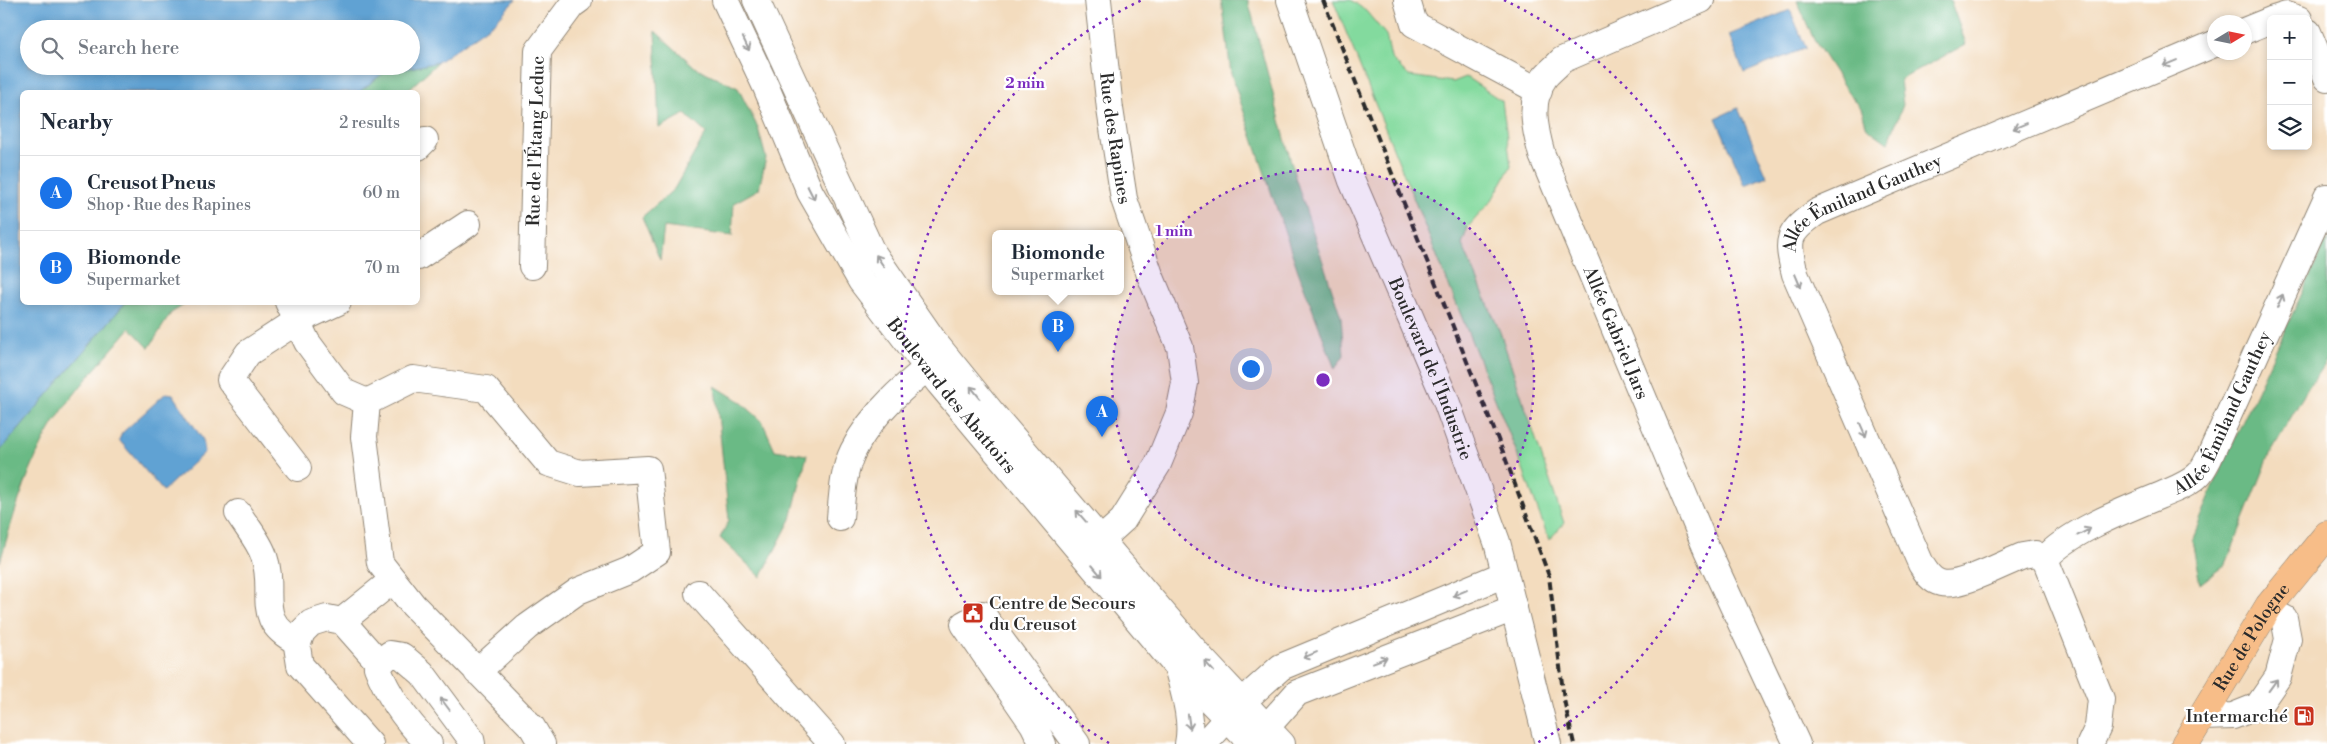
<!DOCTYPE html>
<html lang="en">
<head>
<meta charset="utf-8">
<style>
	:root { --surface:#fff; --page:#f2f2f3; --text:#1f2937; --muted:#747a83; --line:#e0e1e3; --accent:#1a73e8 }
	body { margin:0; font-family:"Libre Bodoni",serif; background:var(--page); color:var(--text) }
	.controls { position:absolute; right:15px; top:15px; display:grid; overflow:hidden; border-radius:8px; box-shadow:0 2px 8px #0003 }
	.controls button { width:45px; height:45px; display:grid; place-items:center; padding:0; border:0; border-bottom:1px solid var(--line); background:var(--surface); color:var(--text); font:25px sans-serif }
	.compass { position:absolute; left:2207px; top:15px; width:45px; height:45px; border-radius:50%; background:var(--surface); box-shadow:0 2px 8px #0003; rotate:80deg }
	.you { position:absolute; left:1250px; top:368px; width:18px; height:18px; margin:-12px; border:4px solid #fff; border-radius:50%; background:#1a73e8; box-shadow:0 0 0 8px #1a73e833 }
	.badge { display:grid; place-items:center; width:32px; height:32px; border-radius:50%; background:var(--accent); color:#fff; font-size:16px; font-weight:700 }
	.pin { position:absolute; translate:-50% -41px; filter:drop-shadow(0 1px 2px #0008) }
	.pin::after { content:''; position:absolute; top:26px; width:18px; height:15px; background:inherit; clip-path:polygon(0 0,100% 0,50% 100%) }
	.popup { position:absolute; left:992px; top:230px; width:132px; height:65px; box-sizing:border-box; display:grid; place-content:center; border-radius:8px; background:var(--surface); filter:drop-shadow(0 1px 4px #0005); font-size:16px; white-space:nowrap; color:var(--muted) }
	.popup b { font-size:19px; color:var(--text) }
	.popup::after { content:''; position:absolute; left:50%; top:100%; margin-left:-10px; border:10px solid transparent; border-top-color:var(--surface) }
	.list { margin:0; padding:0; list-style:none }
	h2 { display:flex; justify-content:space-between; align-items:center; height:65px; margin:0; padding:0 20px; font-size:21px }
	h2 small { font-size:16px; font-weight:400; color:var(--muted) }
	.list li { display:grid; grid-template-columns:32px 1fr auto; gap:15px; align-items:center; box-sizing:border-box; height:75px; padding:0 20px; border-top:1px solid var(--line) }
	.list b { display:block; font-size:19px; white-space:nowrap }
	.list p { margin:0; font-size:16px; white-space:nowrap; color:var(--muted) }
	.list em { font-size:16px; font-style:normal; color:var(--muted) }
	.icon { flex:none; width:28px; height:28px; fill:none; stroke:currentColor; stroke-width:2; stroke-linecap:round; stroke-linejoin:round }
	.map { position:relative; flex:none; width:2327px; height:744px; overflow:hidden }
	.search { position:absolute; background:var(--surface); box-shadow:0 2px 8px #0003; left:20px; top:20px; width:400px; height:55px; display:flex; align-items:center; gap:12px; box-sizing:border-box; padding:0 18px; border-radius:28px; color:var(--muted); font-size:19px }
	.panel { position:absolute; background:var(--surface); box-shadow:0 2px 8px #0003; left:20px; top:90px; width:400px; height:215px; border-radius:8px }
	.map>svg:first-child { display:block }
</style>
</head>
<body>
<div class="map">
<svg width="2327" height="744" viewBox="0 0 2327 744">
	<rect width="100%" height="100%" fill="#fff"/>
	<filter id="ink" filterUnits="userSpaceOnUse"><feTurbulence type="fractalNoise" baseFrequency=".02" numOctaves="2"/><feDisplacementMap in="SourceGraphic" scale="10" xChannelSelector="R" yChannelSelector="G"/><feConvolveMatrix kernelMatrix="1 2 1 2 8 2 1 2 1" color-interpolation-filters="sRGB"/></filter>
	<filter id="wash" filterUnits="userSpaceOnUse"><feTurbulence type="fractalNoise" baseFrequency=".0096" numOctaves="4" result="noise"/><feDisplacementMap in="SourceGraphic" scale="20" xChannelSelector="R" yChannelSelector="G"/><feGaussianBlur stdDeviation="1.12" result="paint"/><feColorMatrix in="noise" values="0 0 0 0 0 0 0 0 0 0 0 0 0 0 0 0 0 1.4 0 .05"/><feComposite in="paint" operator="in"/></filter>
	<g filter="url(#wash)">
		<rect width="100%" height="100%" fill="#f3dcbe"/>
		<path fill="#83da9e" stroke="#578264" d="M 1333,0 L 1351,0 L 1366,11 L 1386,35 L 1391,58 L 1409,76 L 1453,82 L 1466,77 L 1502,101 L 1511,166 L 1492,200 L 1468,227 L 1462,244 L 1500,332 L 1564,523 L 1549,540 L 1515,448 Z"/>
		<path fill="#6aba85" stroke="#4a7258" d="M 1222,0 L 1248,0 L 1296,180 L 1341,317 L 1344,355 L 1335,369 L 1298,271 L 1231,74 Z
			M 1950,0 L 1966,44 L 1900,80 L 1903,105 L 1888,143 L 1867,128 L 1861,108 L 1845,88 L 1814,40 L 1797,1 Z
			M 655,31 L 695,67 L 738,88 L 758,128 L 766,158 L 759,189 L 734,203 L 732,236 L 664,227 L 660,260 L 642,217 L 674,189 L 706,133 L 685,114 L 659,128 Z
			M 438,62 L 406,92 L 359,92 L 382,74 Z
			M 2327,239 L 2327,360 L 2308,388 L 2271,452 L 2226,564 L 2200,584 L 2192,540 L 2218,475 Z
			M 125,303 L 187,303 L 171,313 L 149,348 L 130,328 C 100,364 66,399 44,440 C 24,479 12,520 0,562 L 0,451 Z
			M 715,386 L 741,402 L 762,421 L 775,450 L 807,455 L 791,519 L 761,577 L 720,538 L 729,520 Z"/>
		<path fill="#60a2d3" stroke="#46667f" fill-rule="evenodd" d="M 0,0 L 515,0 L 496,21 L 438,62 L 382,74 L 359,92 L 22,92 L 22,302 L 125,303 L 0,451 ZM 29,29 L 411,29 L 411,66 L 29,66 Z
			M 1790,10 L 1806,48 L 1744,73 L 1729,35 Z
			M 1738,108 L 1767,176 L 1745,185 L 1716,118 Z
			M 166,393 L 173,394 L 203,440 L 205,452 L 163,491 L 119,440 L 122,433 Z"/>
	</g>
	<g filter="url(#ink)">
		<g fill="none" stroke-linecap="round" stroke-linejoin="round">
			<g stroke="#8f8474" stroke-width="28">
				<g id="minor">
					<path id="s1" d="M 725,0 L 766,87 L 810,192 L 861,281 L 939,383 L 1177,667 L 1252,744"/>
					<path d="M 756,0 L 871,250 L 936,344 L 992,413 L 1203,660 L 1282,744"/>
					<path id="s2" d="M 1098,0 L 1110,109 L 1124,199 L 1150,275 L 1180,347 L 1185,383 L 1179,413 L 1158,464 L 1123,520 L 1101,540"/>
					<path id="s3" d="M 1290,0 L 1352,181 L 1445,398 L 1497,542 L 1548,744"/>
					<path d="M 1407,0 L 1414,24 L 1539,91"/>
					<path id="s4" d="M 1701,0 L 1562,60 C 1557,66 1550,71 1545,77 C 1528,100 1535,130 1542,155 L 1707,550 L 1797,744"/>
					<path d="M 2274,19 L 2287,15 L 2299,19"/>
					<path d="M 2244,31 L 2271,20"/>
					<path d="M 2308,32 L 2327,78"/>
					<path d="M 418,147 L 425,140"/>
					<path d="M 418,257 L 468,224"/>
					<path id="s5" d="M 532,266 L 538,51 L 572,5 L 579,0"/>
					<path d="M 288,302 L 307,342 L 344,392 L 367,402"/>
					<path d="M 298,468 L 230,380 L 248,353 L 297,321 L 338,302"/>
					<path d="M 238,513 C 246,526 259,541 264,556 C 277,593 252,620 298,642"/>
					<path d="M 840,518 C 842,496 843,471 853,451 C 872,412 909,382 942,356"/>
					<path id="s6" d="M 2045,559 C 2068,532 2125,510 2159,496 C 2172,490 2189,485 2199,474 C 2203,470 2206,463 2209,458 L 2327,197"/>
					<path d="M 698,593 L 832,744"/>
					<path d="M 342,621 L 327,618 L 311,623 L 302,632 L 297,646 L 300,665 L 370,744"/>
					<path d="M 380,664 L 342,621 L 393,580"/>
					<path d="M 1178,670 C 1184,693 1193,720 1188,744"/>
					<path d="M 477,672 L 527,627 L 578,591 L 630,570 L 657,552 L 648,469 L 580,473 L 548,463 L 486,389 L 413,379 L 367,402 L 364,437 L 380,563 L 413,605 L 532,727 L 542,744"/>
					<path d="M 2202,717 L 2233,716 L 2258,706 L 2278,677 L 2288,639 L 2284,618"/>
					<path d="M 1253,739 L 1266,728 L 1297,693 L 1514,608"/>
					<path d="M 429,744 C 406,721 389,698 377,667 L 390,654 L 402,656 L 422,673 L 471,739 L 472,744"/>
					<path d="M 1043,744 L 1033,724 L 964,624 L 982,614 L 1077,744"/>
					<path d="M 1204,744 L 1242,702 L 1281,667 L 1505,574"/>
					<path id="s7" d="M 2090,744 L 2098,727 L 2101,699 L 2045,559 L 2035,554 L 2023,556 C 2004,563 1959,588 1941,583 C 1931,581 1926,572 1921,564 L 1795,274 C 1786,239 1787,233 1817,212 L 2214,44"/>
				</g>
			</g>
			<g stroke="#8f8474" stroke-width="29">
				<g id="major">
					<path id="s8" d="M 2185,744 L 2269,606 L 2327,535"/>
				</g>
			</g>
			<use href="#minor" stroke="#fff" stroke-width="26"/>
			<use href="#major" stroke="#f7bd88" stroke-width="28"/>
			<path stroke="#2b2b2b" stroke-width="4" stroke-dasharray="8 4" stroke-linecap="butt" d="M 1323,0 L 1503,452 L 1549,576 L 1564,700 L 1574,744"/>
		</g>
		<defs><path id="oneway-shaft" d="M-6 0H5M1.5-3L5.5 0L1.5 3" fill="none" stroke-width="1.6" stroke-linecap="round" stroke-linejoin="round" transform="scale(1.25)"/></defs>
		<g stroke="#a0a0a0">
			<use href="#oneway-shaft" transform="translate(746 44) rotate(65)"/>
			<use href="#oneway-shaft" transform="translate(2170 63) rotate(157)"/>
			<use href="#oneway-shaft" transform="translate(2020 126) rotate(157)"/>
			<use href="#oneway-shaft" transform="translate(811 193) rotate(63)"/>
			<use href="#oneway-shaft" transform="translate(880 261) rotate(-124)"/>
			<use href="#oneway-shaft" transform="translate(1798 281) rotate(67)"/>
			<use href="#oneway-shaft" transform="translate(2280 301) rotate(-66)"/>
			<use href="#oneway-shaft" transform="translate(975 392) rotate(-129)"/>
			<use href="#oneway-shaft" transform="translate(1863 430) rotate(66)"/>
			<use href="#oneway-shaft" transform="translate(1081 516) rotate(-131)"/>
			<use href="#oneway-shaft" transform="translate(2084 532) rotate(-28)"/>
			<use href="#oneway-shaft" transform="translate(1097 571) rotate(50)"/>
			<use href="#oneway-shaft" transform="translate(1460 593) rotate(157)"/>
			<use href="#oneway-shaft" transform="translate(1310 655) rotate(157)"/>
			<use href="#oneway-shaft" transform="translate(1380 660) rotate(-21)"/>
			<use href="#oneway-shaft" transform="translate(1209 666) rotate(-132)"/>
			<use href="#oneway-shaft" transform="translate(2273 685) rotate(-54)"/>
			<use href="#oneway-shaft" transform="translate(445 704) rotate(-127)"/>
			<use href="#oneway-shaft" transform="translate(1189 722) rotate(82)"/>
		</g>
	</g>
	<circle cx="1323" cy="380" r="211" fill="#7b2cbf" fill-opacity=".12"/>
	<g fill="none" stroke="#7b2cbf" stroke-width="2.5" stroke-dasharray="2.5 5">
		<circle cx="1323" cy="380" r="211"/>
		<path d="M1109 743A421 421 0 0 1 1142 0M1504 0A421 421 0 0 1 1537 743"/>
	</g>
	<defs>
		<g id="civic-square" transform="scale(1.125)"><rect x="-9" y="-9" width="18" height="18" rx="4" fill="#c8321e" stroke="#fff"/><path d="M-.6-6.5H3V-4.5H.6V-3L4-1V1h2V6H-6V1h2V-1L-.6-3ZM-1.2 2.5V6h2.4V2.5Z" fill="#fff"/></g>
		<g id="fuel-square" transform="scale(1.125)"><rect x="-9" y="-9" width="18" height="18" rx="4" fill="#c8321e" stroke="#fff"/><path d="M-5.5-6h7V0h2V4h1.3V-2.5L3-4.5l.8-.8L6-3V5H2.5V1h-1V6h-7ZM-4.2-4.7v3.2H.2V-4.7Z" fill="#fff"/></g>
	</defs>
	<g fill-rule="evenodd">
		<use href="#civic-square" x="973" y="613"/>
		<use href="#fuel-square" x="2304" y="716"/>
	</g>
	<g text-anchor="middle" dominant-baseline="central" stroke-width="4.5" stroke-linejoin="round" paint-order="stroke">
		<g font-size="18" fill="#2b2b2b" stroke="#fff">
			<text stroke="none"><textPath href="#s2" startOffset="139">Rue des Rapines</textPath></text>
			<text stroke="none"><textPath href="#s5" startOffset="125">Rue de l'Étang Leduc</textPath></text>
			<text stroke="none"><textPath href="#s7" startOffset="768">Allée Émiland Gauthey</textPath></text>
			<text stroke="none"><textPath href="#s4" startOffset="449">Allée Gabriel Jars</textPath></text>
			<text stroke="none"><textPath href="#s3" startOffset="395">Boulevard de l'Industrie</textPath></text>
			<text stroke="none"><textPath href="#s1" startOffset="459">Boulevard des Abattoirs</textPath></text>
			<text stroke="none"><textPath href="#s6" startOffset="241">Allée Émiland Gauthey</textPath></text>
			<text stroke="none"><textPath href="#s8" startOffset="126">Rue de Pologne</textPath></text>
		</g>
		<g font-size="18" fill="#2b2b2b" stroke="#fff" text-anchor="start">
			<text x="989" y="603">Centre de Secours<tspan x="989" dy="21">du Creusot</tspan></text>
			<text x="2288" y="716" text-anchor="end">Intermarché</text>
		</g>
	</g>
	<circle cx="1323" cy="380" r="8" fill="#7b2cbf" stroke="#fff" stroke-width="2.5"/>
	<g font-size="15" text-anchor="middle" font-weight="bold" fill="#7b2cbf" stroke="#fff" stroke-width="4.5" stroke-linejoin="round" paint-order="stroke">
		<text x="1025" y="88">2 min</text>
		<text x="1174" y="236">1 min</text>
	</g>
</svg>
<div class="controls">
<button>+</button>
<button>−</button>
<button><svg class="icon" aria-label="layers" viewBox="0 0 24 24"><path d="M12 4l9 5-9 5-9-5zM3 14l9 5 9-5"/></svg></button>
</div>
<svg class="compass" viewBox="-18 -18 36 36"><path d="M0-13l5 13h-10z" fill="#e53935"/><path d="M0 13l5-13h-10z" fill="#747a83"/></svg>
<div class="you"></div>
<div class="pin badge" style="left:1102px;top:437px">A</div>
<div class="pin badge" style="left:1058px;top:352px">B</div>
<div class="popup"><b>Biomonde</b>Supermarket</div>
<div class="search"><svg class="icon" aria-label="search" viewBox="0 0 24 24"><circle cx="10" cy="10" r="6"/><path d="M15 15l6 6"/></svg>Search here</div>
<section class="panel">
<h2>Nearby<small>2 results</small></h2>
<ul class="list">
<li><span class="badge">A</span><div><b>Creusot Pneus</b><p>Shop · Rue des Rapines</p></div><em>60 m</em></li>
<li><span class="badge">B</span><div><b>Biomonde</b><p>Supermarket</p></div><em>70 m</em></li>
</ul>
</section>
</div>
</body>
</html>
